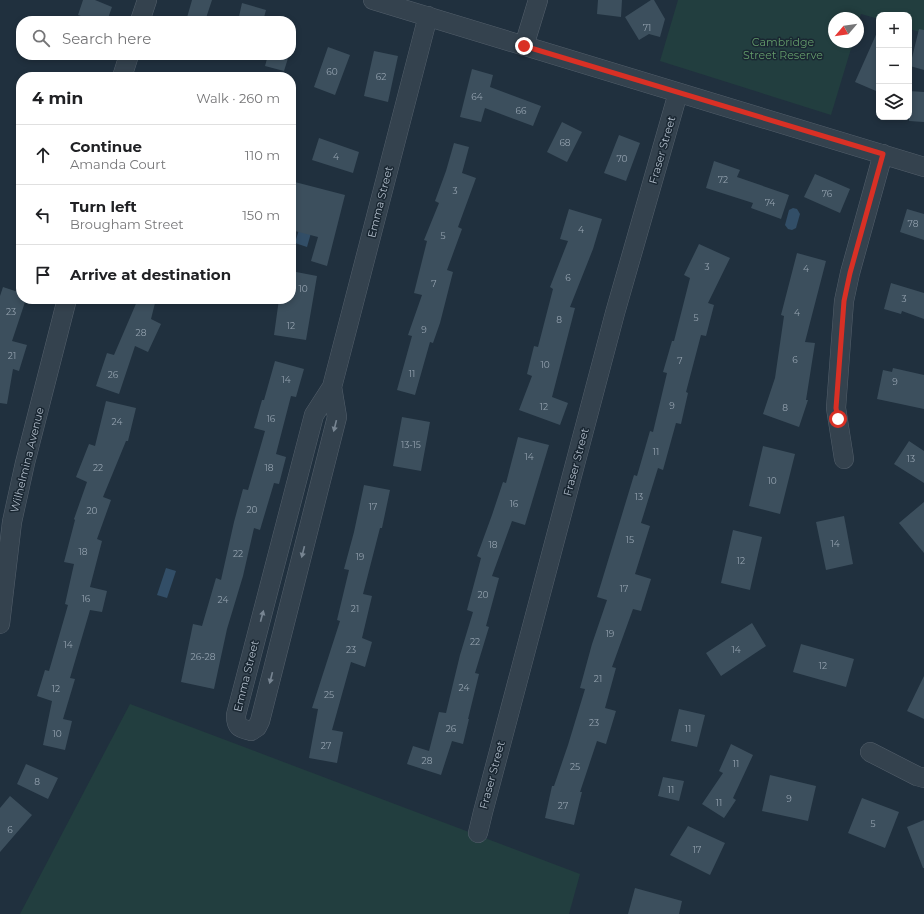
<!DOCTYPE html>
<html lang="en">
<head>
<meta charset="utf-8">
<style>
	:root { --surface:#fff; --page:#f2f2f2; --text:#202124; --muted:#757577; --line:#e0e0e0 }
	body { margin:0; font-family:Montserrat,sans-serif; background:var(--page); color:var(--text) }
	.controls { position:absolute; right:12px; top:12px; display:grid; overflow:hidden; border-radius:8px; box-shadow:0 2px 6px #0003 }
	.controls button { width:36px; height:36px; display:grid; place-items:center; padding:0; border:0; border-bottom:1px solid var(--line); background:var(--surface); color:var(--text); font:20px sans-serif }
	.compass { position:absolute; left:828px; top:12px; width:36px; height:36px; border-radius:50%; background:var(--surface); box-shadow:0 2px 6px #0003; rotate:241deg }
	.stop { position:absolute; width:12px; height:12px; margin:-9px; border:3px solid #d93025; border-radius:50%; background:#fff }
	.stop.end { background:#d93025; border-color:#fff; box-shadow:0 1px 4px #0008 }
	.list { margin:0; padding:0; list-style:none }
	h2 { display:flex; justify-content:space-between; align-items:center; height:52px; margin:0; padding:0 16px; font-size:17px }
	h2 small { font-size:13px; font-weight:400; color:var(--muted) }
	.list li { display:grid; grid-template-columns:26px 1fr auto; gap:12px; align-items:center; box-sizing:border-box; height:60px; padding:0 16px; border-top:1px solid var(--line) }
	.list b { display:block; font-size:15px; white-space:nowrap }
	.list p { margin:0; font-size:13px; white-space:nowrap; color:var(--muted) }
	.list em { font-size:13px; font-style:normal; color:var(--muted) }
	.icon { flex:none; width:22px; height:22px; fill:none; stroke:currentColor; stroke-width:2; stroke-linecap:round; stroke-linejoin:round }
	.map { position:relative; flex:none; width:924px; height:914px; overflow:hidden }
	.search { position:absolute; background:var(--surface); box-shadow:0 2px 6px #0003; left:16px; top:16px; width:280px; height:44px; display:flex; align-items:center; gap:10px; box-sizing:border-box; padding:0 14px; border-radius:16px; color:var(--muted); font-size:15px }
	.panel { position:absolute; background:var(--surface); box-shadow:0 2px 6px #0003; left:16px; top:72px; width:280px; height:232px; border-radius:16px }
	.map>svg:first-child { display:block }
</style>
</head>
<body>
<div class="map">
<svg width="924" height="914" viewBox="0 0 924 914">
	<rect width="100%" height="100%" fill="#20303e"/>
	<path fill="#223e3f" d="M 678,0 L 924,0 L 924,33 L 909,29 L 909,15 L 879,15 L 879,19 L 861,14 L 858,25 L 858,18 L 834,18 L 834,42 L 853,42 L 831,115 L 660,61 Z
		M 130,704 L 580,874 L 569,914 L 20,914 Z"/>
	<path fill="#324e67" d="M 793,208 L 797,209 L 800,214 L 796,228 L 792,230 L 788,229 L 785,225 L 789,210 Z
		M 303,216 L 315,219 L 307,247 L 295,243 Z
		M 166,568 L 176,571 L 167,598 L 157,595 Z"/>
	<path fill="#3c4f5d" d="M 83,0 L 95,0 L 112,7 L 107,21 L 95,21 L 78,15 Z
		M 192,0 L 212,0 L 205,21 L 186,21 Z
		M 598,0 L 622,0 L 621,17 L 597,14 Z
		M 651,0 L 654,0 L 665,19 L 660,37 L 649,34 L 639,40 L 625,17 Z
		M 242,3 L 266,10 L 263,21 L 238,21 Z
		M 879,28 L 879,83 L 876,91 L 855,82 Z
		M 919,29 L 924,30 L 924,70 L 910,66 Z
		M 328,47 L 350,55 L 335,95 L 314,87 Z
		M 374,51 L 398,56 L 388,102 L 364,96 Z
		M 268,55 L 289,55 L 284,71 L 265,66 Z
		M 472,69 L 493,75 L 490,87 L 541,106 L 533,126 L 485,108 L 481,122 L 460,117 Z
		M 909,91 L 924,92 L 924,122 L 909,121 Z
		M 562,122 L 582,132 L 567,162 L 547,152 Z
		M 619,135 L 640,143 L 626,181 L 604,173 Z
		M 319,138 L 359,152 L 353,173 L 312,160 Z
		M 454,143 L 469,147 L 462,173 L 476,178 L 458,227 L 462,229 L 447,270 L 453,272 L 440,323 L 433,343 L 430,342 L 415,395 L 397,390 L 412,336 L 408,335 L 422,295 L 414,293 L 427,241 L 424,240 L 439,203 L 435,201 L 446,171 Z
		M 714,161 L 740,170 L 737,177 L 789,195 L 781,219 L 751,208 L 753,203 L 706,188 Z
		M 815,174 L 850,189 L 840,213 L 804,197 Z
		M 291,181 L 345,195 L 327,266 L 311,261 L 318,237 L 291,230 Z
		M 569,209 L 602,219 L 593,249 L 570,307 L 575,308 L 552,397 L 568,403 L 560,425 L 519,410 L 532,376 L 527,374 L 534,346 L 538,347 L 553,289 L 550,287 L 568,241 L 560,239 Z
		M 907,209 L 924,214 L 924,240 L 900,232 Z
		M 699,244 L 730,258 L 708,303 L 714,305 L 706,336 L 701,335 L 686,392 L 688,393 L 681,424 L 676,423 L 663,470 L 658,468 L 641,523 L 650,526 L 635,574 L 651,579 L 641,611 L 633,609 L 612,667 L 616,668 L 605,708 L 616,711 L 606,744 L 597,741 L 580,792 L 582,792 L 574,825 L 545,818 L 552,786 L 554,786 L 568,745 L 585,689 L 580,688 L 592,644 L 607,600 L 597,597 L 634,475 L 637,476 L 650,431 L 653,432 L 667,373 L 663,372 L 672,341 L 674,341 L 690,278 L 684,275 Z
		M 797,253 L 826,261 L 805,342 L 815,343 L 806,400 L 808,400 L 799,427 L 763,414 L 775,378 L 784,316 L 781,315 Z
		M 291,271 L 317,276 L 306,340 L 274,335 L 279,299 L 291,299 Z
		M 891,283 L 924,293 L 924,319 L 902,311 L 901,314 L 884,309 Z
		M 3,287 L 21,293 L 21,299 L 26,299 L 12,341 L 27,345 L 19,371 L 13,369 L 7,404 L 0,403 L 0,296 Z
		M 138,299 L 156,299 L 151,319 L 161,324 L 148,352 L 135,346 L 119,394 L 96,386 L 107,353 L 114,355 Z
		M 275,361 L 304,369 L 296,397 L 291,396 L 276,454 L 286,457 L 279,484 L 274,483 L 260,530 L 254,528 L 243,576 L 227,629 L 214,689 L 181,682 L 193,624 L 202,626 L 216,578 L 221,580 L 234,522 L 243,489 L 248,490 L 265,431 L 254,428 L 262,400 L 264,400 Z
		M 893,368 L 924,375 L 924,409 L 877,399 L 883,370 L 892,372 Z
		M 106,401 L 136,408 L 128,441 L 126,441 L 103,497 L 111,500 L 97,539 L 102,541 L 90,587 L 107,591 L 102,612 L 90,610 L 70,678 L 75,679 L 63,719 L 72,721 L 65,750 L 43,745 L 52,701 L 37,696 L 45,670 L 49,671 L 68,605 L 65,604 L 74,564 L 64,562 L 75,520 L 74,519 L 87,482 L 76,477 L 89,444 L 95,446 Z
		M 402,417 L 430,422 L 421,471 L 393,466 Z
		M 518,437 L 549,445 L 525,525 L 512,521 L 492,576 L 499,578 L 486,626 L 489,627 L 475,673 L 479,674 L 468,719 L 469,719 L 463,744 L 452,741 L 441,775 L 407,764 L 413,746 L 429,751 L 439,712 L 446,713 L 460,655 L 473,612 L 467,610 L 481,558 L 477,556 L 492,515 L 503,482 L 506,483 Z
		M 909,441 L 924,451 L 924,483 L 894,464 Z
		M 763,446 L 795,454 L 780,514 L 749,506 Z
		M 364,485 L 390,490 L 382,528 L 380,528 L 363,594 L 372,596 L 362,638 L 372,642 L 365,667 L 351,662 L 332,730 L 343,732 L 337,763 L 309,758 L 318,709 L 312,708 L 340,621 L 337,620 L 349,570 L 344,569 L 354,532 Z
		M 924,502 L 924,553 L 899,523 Z
		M 844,516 L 853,564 L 826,570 L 816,522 Z
		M 733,530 L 762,537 L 750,590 L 721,583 Z
		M 752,623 L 766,646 L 721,676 L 706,653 Z
		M 801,644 L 854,659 L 846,687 L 793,672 Z
		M 924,676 L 924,719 L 907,711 Z
		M 679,709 L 705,715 L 697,747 L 671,741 Z
		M 731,744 L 753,755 L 733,798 L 736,800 L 724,818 L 702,804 L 723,773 L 719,771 Z
		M 26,764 L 58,778 L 48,799 L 17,784 Z
		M 770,775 L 816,786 L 808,821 L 762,811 Z
		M 663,777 L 684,781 L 679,801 L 658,796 Z
		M 10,796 L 32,815 L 0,852 L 0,808 Z
		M 862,798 L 899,812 L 885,848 L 848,833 Z
		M 924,820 L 924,868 L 923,868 L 907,827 Z
		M 688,826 L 725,843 L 710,875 L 670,855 Z
		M 635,888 L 682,901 L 679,914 L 628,914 Z"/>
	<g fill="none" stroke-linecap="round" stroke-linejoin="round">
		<g stroke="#535f6b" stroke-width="20">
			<path id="street" d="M 373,0 L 924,167
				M 140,21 L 147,0
				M 524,46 L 538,0
				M 122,77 L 129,55
				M 332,387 L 337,417 L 260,721 L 257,727 L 251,731 C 240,728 236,728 236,715 L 314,415 L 332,387 L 428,16
				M 844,459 L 836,408 L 844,301 L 850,273 L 883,154
				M 0,624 L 12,522 L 25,463 L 67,299
				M 870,752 L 917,776 L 924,778
				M 478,833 L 483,812 L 615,313 L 678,93"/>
		</g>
		<use href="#street" stroke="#34424e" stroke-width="19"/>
	</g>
	<defs><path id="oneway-solid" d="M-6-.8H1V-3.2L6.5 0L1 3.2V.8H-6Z"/></defs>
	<g fill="#788592">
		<use href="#oneway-solid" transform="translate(335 426) rotate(104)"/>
		<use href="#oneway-solid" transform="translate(303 552) rotate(104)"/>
		<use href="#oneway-solid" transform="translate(262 616) rotate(-75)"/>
		<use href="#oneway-solid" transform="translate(271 678) rotate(104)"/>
	</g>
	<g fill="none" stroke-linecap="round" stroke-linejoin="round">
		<path stroke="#d93025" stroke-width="5" d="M 524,46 L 883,154 L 850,273 L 844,301 L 836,408 L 838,419"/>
	</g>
	<g text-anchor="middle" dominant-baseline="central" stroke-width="3" stroke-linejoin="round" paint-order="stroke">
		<g font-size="9" fill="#93a1ae">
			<text x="647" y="27">71</text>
			<text x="332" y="71">60</text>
			<text x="381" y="76">62</text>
			<text x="477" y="96">64</text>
			<text x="521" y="110">66</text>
			<text x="565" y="142">68</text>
			<text x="336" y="156">4</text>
			<text x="622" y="158">70</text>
			<text x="723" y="179">72</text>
			<text x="455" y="190">3</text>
			<text x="827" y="193">76</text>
			<text x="770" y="202">74</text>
			<text x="913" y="223">78</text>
			<text x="581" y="229">4</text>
			<text x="443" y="235">5</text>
			<text x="707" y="266">3</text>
			<text x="806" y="268">4</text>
			<text x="568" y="277">6</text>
			<text x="434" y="283">7</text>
			<text x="303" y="288">10</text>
			<text x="904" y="298">3</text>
			<text x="11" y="311">23</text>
			<text x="797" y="312">4</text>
			<text x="696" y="317">5</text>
			<text x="559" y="319">8</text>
			<text x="291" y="325">12</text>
			<text x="424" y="329">9</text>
			<text x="141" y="332">28</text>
			<text x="12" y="355">21</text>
			<text x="795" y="359">6</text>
			<text x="680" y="360">7</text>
			<text x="545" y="364">10</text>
			<text x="412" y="373">11</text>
			<text x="113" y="374">26</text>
			<text x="286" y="379">14</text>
			<text x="895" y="381">9</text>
			<text x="672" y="405">9</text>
			<text x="544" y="406">12</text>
			<text x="785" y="407">8</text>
			<text x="271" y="418">16</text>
			<text x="117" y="421">24</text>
			<text x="411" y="444">13-15</text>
			<text x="656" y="451">11</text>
			<text x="529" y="456">14</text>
			<text x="911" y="458">13</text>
			<text x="98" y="467">22</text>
			<text x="269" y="467">18</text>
			<text x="772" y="480">10</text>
			<text x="639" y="496">13</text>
			<text x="514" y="503">16</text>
			<text x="373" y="506">17</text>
			<text x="252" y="509">20</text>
			<text x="92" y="510">20</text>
			<text x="630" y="539">15</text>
			<text x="835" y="543">14</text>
			<text x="493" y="544">18</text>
			<text x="83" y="551">18</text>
			<text x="238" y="553">22</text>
			<text x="360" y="556">19</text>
			<text x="741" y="560">12</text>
			<text x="624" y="588">17</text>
			<text x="483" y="594">20</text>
			<text x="86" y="598">16</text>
			<text x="223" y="599">24</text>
			<text x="355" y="608">21</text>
			<text x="610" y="633">19</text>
			<text x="475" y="641">22</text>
			<text x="68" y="644">14</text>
			<text x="351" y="649">23</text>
			<text x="736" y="649">14</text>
			<text x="203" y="656">26-28</text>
			<text x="823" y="665">12</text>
			<text x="598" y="678">21</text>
			<text x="464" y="687">24</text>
			<text x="56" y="688">12</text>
			<text x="329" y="694">25</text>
			<text x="594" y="722">23</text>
			<text x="451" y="728">26</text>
			<text x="688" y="728">11</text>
			<text x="57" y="733">10</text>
			<text x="326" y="745">27</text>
			<text x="427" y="760">28</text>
			<text x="736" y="763">11</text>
			<text x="575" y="766">25</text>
			<text x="37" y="781">8</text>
			<text x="671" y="789">11</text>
			<text x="789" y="798">9</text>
			<text x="719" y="802">11</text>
			<text x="563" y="805">27</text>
			<text x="873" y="823">5</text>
			<text x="10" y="829">6</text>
			<text x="697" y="849">17</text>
		</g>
		<g font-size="11" fill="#649d6b" stroke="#1a2732">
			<text x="783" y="42">Cambridge<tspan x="783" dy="13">Street Reserve</tspan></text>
		</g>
		<g font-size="11" fill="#b0bcc9" stroke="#1a2732">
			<text transform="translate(662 150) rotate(-74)">Fraser Street</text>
			<text transform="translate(380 202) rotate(-76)">Emma Street</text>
			<text transform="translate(27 460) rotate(-76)">Wilhelmina Avenue</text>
			<text transform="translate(576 462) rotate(-75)">Fraser Street</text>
			<text transform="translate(246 676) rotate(-76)">Emma Street</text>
			<text transform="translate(492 775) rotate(-75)">Fraser Street</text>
		</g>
	</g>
</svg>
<div class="controls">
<button>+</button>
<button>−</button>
<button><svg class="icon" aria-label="layers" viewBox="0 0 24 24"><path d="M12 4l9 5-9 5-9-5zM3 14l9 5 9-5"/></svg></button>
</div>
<svg class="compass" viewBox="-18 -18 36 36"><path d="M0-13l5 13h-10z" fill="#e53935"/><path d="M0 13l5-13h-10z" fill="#757577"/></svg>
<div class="stop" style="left:838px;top:419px"></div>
<div class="stop end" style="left:524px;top:46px"></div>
<div class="search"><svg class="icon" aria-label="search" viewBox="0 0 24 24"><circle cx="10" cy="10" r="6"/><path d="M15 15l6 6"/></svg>Search here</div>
<section class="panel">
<h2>4 min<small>Walk · 260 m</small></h2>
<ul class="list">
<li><svg class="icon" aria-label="ahead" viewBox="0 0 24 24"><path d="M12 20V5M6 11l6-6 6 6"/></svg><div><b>Continue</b><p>Amanda Court</p></div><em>110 m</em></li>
<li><svg class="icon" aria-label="left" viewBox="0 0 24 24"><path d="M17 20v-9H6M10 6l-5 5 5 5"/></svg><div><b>Turn left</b><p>Brougham Street</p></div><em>150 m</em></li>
<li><svg class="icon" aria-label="arrive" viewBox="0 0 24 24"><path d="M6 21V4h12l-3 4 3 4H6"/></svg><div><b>Arrive at destination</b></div></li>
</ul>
</section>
</div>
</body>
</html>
